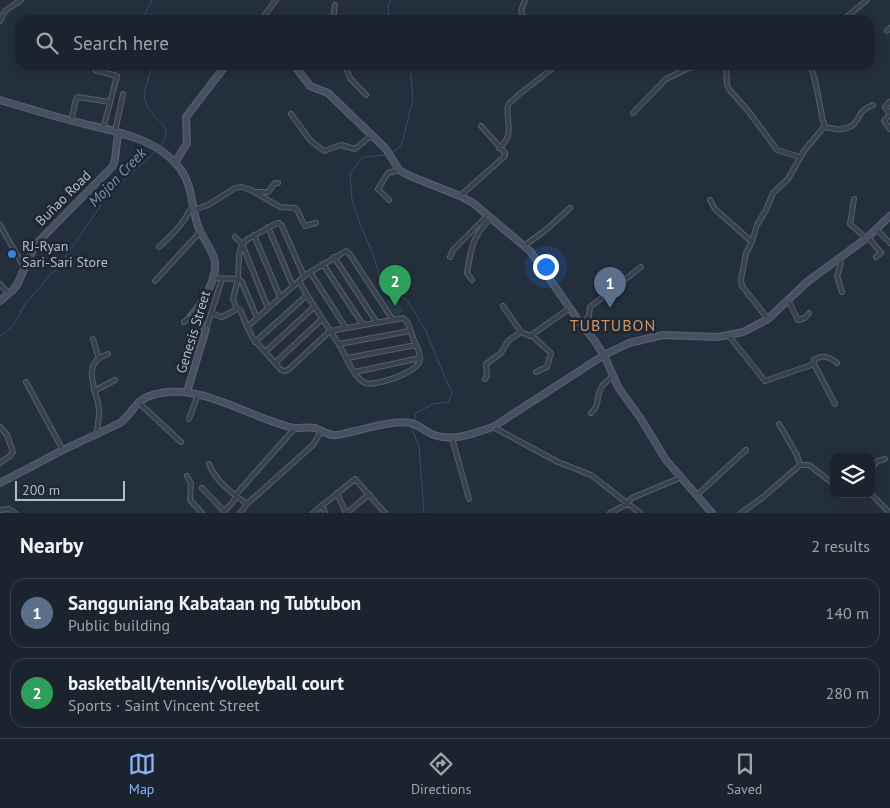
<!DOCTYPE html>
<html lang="en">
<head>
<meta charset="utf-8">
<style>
	:root { --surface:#1b232e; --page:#242b36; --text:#f1f3f6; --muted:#a0a4aa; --line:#39404a; --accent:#8ab4f8 }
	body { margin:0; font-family:"PT Sans",sans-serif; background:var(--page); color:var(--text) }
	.controls { position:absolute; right:15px; bottom:15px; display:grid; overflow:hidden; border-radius:10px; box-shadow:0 2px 12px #0003 }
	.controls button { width:45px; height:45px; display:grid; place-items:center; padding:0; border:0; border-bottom:1px solid var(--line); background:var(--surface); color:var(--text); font:25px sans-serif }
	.scale { position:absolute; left:15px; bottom:12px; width:110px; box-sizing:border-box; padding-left:5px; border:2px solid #b4bcc9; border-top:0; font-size:14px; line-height:18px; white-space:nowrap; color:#b4bcc9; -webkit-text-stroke:4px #1d2633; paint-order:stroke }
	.you { position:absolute; left:545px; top:266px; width:18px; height:18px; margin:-12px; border:4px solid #fff; border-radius:50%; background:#1a73e8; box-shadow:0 0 0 8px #1a73e833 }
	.badge { display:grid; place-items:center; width:32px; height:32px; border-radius:50%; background:var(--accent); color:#fff; font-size:16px; font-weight:700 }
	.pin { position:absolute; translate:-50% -41px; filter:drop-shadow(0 1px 2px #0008) }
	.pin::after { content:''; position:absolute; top:26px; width:18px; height:15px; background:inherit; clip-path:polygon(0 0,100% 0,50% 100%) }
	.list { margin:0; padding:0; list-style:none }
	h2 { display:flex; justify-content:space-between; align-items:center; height:65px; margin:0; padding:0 20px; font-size:21px }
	h2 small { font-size:16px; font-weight:400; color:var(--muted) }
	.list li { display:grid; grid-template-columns:32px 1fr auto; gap:15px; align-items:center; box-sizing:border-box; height:70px; margin:0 10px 10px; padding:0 10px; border:1px solid var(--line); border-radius:15px }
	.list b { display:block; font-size:19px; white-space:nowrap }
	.list p { margin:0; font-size:16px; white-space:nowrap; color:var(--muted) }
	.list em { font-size:16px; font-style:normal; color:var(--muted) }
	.icon { flex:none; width:28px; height:28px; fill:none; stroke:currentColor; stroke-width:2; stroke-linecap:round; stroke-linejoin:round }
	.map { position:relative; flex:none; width:890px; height:513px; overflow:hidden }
	.search { position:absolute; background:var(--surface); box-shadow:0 2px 12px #0003; left:15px; right:15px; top:15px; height:55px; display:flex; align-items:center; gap:12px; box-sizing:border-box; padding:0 18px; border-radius:15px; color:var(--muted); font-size:19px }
	.sheet { height:225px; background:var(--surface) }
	nav { display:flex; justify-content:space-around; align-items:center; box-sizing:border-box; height:70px; border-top:1px solid var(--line); background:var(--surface); font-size:14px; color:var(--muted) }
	nav a { display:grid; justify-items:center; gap:2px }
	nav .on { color:var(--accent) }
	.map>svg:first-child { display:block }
</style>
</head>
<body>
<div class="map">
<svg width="890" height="513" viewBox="0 0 890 513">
	<rect width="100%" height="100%" fill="#242f3e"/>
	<path fill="#263c3f" d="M 395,296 L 404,311 L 396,316 L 386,302 Z"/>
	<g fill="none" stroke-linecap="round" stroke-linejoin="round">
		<path stroke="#394c67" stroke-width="1" d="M 142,20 L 152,0
			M 389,20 L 388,7 L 390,0
			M 152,65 C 150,76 143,89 145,100 C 149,120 179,125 160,147
			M 392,152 L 397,150 L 402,143 L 413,99 L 410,68 L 408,65
			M 386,155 L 363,157 L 350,173 L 352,199 L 360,224 L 373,254 L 383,288 L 391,290 L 407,300 L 426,331 L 445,378 L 452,391 L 449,402 L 433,404 L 416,413 L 414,423
			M 0,336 L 13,326 L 25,304 L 61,263 L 103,202 L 114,190 L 156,151
			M 412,427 L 412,429 L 419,446 L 424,513"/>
		<g stroke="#565f6c" stroke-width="6">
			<path id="street" d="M 525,0 L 521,11 L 525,20
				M 721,19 L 722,20
				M 261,20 L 276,0
				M 333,20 L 335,5
				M 843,20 L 867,0
				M 0,21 L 5,11 L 21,0
				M 887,31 L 890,28
				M 106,65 L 106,73
				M 345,65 L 350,78 L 366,95
				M 726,65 L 727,85 L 729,89 L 749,112 L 777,150 L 800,157
				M 810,65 C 819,86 818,106 825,127
				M 95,70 L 117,76 L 103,129
				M 889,102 L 885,107 L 890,114 L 884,121 L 890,129
				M 633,113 L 666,79 L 689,68 L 700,65
				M 291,114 L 310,140 L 324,151 L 341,145 L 355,149 L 372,135
				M 71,121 L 76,99 L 78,97 L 110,102
				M 115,132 L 123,94
				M 499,148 C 516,134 505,123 508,105 L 517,96 L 553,68 L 551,65
				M 254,192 L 268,192 L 275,183 L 278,183
				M 460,196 L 505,156 L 505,153 L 481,126
				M 854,199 L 850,224 L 866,238
				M 389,200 L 378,189 L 388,173 L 399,170
				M 710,200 L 715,209 L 752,242
				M 194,210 L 208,205 L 235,188 L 242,187 L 251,190 L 280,207 L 296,208 L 305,226 L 316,223
				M 0,225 L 25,269
				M 268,227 L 293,286
				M 876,229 L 890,243
				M 254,235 L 280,297
				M 235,237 L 242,244 L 268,308
				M 868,237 L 881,253 L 876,257
				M 524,246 L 547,229 L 570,208
				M 159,247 C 167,239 178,230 184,220 C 188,215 188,211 193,206
				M 334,257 L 377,323
				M 450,257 L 453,250 L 488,215
				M 838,259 L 841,263 L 837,276 L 842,292
				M 323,264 L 363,325
				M 310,272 L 346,328
				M 212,278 L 238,279 L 242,282 L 257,318
				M 472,280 L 467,273 C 471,248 472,237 491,218
				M 155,281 L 200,232
				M 299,281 C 311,303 325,322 338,343 C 346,355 351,373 363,382 C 371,389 419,372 420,360 C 421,354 416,344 413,338 C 411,331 409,322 403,318 L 330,331 L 288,370 L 284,371 L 281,370 L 252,337 L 240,310 L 237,309 L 233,299 L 238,279 L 239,255 L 242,244 L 248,239 L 275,224 L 279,223 L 282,226 L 304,276
				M 0,284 L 9,294
				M 788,300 L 798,320 L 805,318 L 809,313
				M 503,306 L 521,332
				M 211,313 L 222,317 L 237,309
				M 768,319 L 742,286 L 741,280 L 746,253 L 752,242 L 757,225 L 766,210 L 773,193 L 788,179 L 804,151 L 823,128 C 829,126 836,131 842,129 C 853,127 855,124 860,115 C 862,110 868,107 873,105
				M 184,322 L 191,316
				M 581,324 L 589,316 L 590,307 L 641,267
				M 247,327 L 307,274 L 346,251 L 349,253 L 393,320
				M 206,329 L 222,279
				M 531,335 L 551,353 L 547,367 L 536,372
				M 729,336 L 765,381 L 814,364
				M 93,339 L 99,359
				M 255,342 L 307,295
				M 339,344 L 410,331
				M 265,352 L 314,307
				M 347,358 L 416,345
				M 275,363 L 322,319
				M 355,372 L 420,358
				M 485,379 L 487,376 L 486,364 L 501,353 L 508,341 L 521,332 L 530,336 L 570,308
				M 26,382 L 63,450
				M 94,391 L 115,380
				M 138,402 L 181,442
				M 835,404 L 814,364 L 814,360 C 822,354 830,357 837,363
				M 591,413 C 600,405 596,399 600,390 C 602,384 608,380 612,377
				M 189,419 L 198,394
				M 779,424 L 797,455 L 800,465
				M 0,427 L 7,435 L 13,452 L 10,456 L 0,463
				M 493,427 L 558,462 L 591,475 L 640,513
				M 97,433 C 97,425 100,417 99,409 C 97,390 79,363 108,354
				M 452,438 L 469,499
				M 209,464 C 217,483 231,492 247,504
				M 871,468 L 878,461 L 885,459
				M 187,476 L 191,484 L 190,500 L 202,513
				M 202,488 L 224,511
				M 337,493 L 346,513
				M 871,494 L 890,513
				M 697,495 L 746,450
				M 322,505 L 325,513
				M 0,510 L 9,509 L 15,513
				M 223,513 L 232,503 L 239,491 L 295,428
				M 240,513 L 247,504 L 313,445 L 321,431
				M 313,513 L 355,479 L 385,513
				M 347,513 L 369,494
				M 610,513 L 627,504 L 632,498 L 639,495 L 682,477
				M 741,513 L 762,498 L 800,465 L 809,465 L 834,484"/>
		</g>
		<g stroke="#565f6c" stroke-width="8">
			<path id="secondary" d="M 294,65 L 310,86 L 328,93 L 386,149 L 399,170 L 410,176 L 460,196 L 473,203 L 530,251 L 581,324 L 594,340 L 604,355 L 618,387 L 641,419 L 666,460 L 712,513
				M 0,100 C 24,107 48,115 73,121 C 110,131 157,136 181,170 C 194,188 191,212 200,231 C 204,240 211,248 214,258 C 220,275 202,304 191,316 L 206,329 L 187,392
				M 175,163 L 187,143 L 186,117 L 226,65
				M 0,301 L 13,290 L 17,285 L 35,245 L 113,166 L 115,159 L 118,133
				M 0,483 L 63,450 L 120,423 C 131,415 135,402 147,397 C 191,380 234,409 274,422 C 280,424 289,428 296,428 C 302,428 308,427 315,428 C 321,430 326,434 332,435 C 338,436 345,433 351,432 C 368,428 394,420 411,423 C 419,425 426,432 434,435 C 454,442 475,433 493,427 L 604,355 L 629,343 L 663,335 L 718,337 L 743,332 L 753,327 L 768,319 L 807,282 L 868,237 L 890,216"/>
		</g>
		<use href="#street" stroke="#38414e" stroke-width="4"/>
		<use href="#secondary" stroke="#465061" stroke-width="5.5"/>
	</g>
	<circle fill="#3f7fe0" stroke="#1d2633" stroke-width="2" cx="12" cy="254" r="5"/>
	<g text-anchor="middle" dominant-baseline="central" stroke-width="5" stroke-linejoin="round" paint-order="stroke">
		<g font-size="14" fill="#b4bcc9" stroke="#1d2633">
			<text transform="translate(63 198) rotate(-45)">Buñao Road</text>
			<text transform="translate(193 332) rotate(-73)">Genesis Street</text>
		</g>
		<g font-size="14" fill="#b4bcc9" stroke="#1d2633" text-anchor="start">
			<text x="22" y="246">RJ-Ryan<tspan x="22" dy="16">Sari-Sari Store</tspan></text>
		</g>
		<g font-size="15" font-style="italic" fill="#7c92b1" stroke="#1d2633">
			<text transform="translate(117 177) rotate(-46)">Mojon Creek</text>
		</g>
		<g font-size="16" letter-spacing="1" fill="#d59563" stroke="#1d2633">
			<text x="613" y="325">TUBTUBON</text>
		</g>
	</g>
</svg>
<div class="controls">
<button><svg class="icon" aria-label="layers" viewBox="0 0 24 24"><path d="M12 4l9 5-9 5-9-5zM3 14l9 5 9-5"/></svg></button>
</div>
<div class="scale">200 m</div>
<div class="you"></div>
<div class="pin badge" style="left:610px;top:308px;background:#5c6f8a">1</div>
<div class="pin badge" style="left:395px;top:306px;background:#2e9e5b">2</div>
<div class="search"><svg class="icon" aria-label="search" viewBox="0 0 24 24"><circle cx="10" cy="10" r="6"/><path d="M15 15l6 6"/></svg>Search here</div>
</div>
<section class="sheet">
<h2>Nearby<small>2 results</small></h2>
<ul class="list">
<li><span class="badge" style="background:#5c6f8a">1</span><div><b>Sangguniang Kabataan ng Tubtubon</b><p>Public building</p></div><em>140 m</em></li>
<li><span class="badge" style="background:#2e9e5b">2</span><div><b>basketball/tennis/volleyball court</b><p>Sports · Saint Vincent Street</p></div><em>280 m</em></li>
</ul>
</section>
<nav>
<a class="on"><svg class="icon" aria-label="map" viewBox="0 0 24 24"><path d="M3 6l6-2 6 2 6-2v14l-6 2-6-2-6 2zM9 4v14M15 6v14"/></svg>Map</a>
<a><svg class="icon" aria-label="directions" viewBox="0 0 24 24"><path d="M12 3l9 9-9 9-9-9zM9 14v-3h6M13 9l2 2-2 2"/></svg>Directions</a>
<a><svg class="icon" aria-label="saved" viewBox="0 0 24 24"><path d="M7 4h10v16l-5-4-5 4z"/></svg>Saved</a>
</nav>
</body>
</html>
